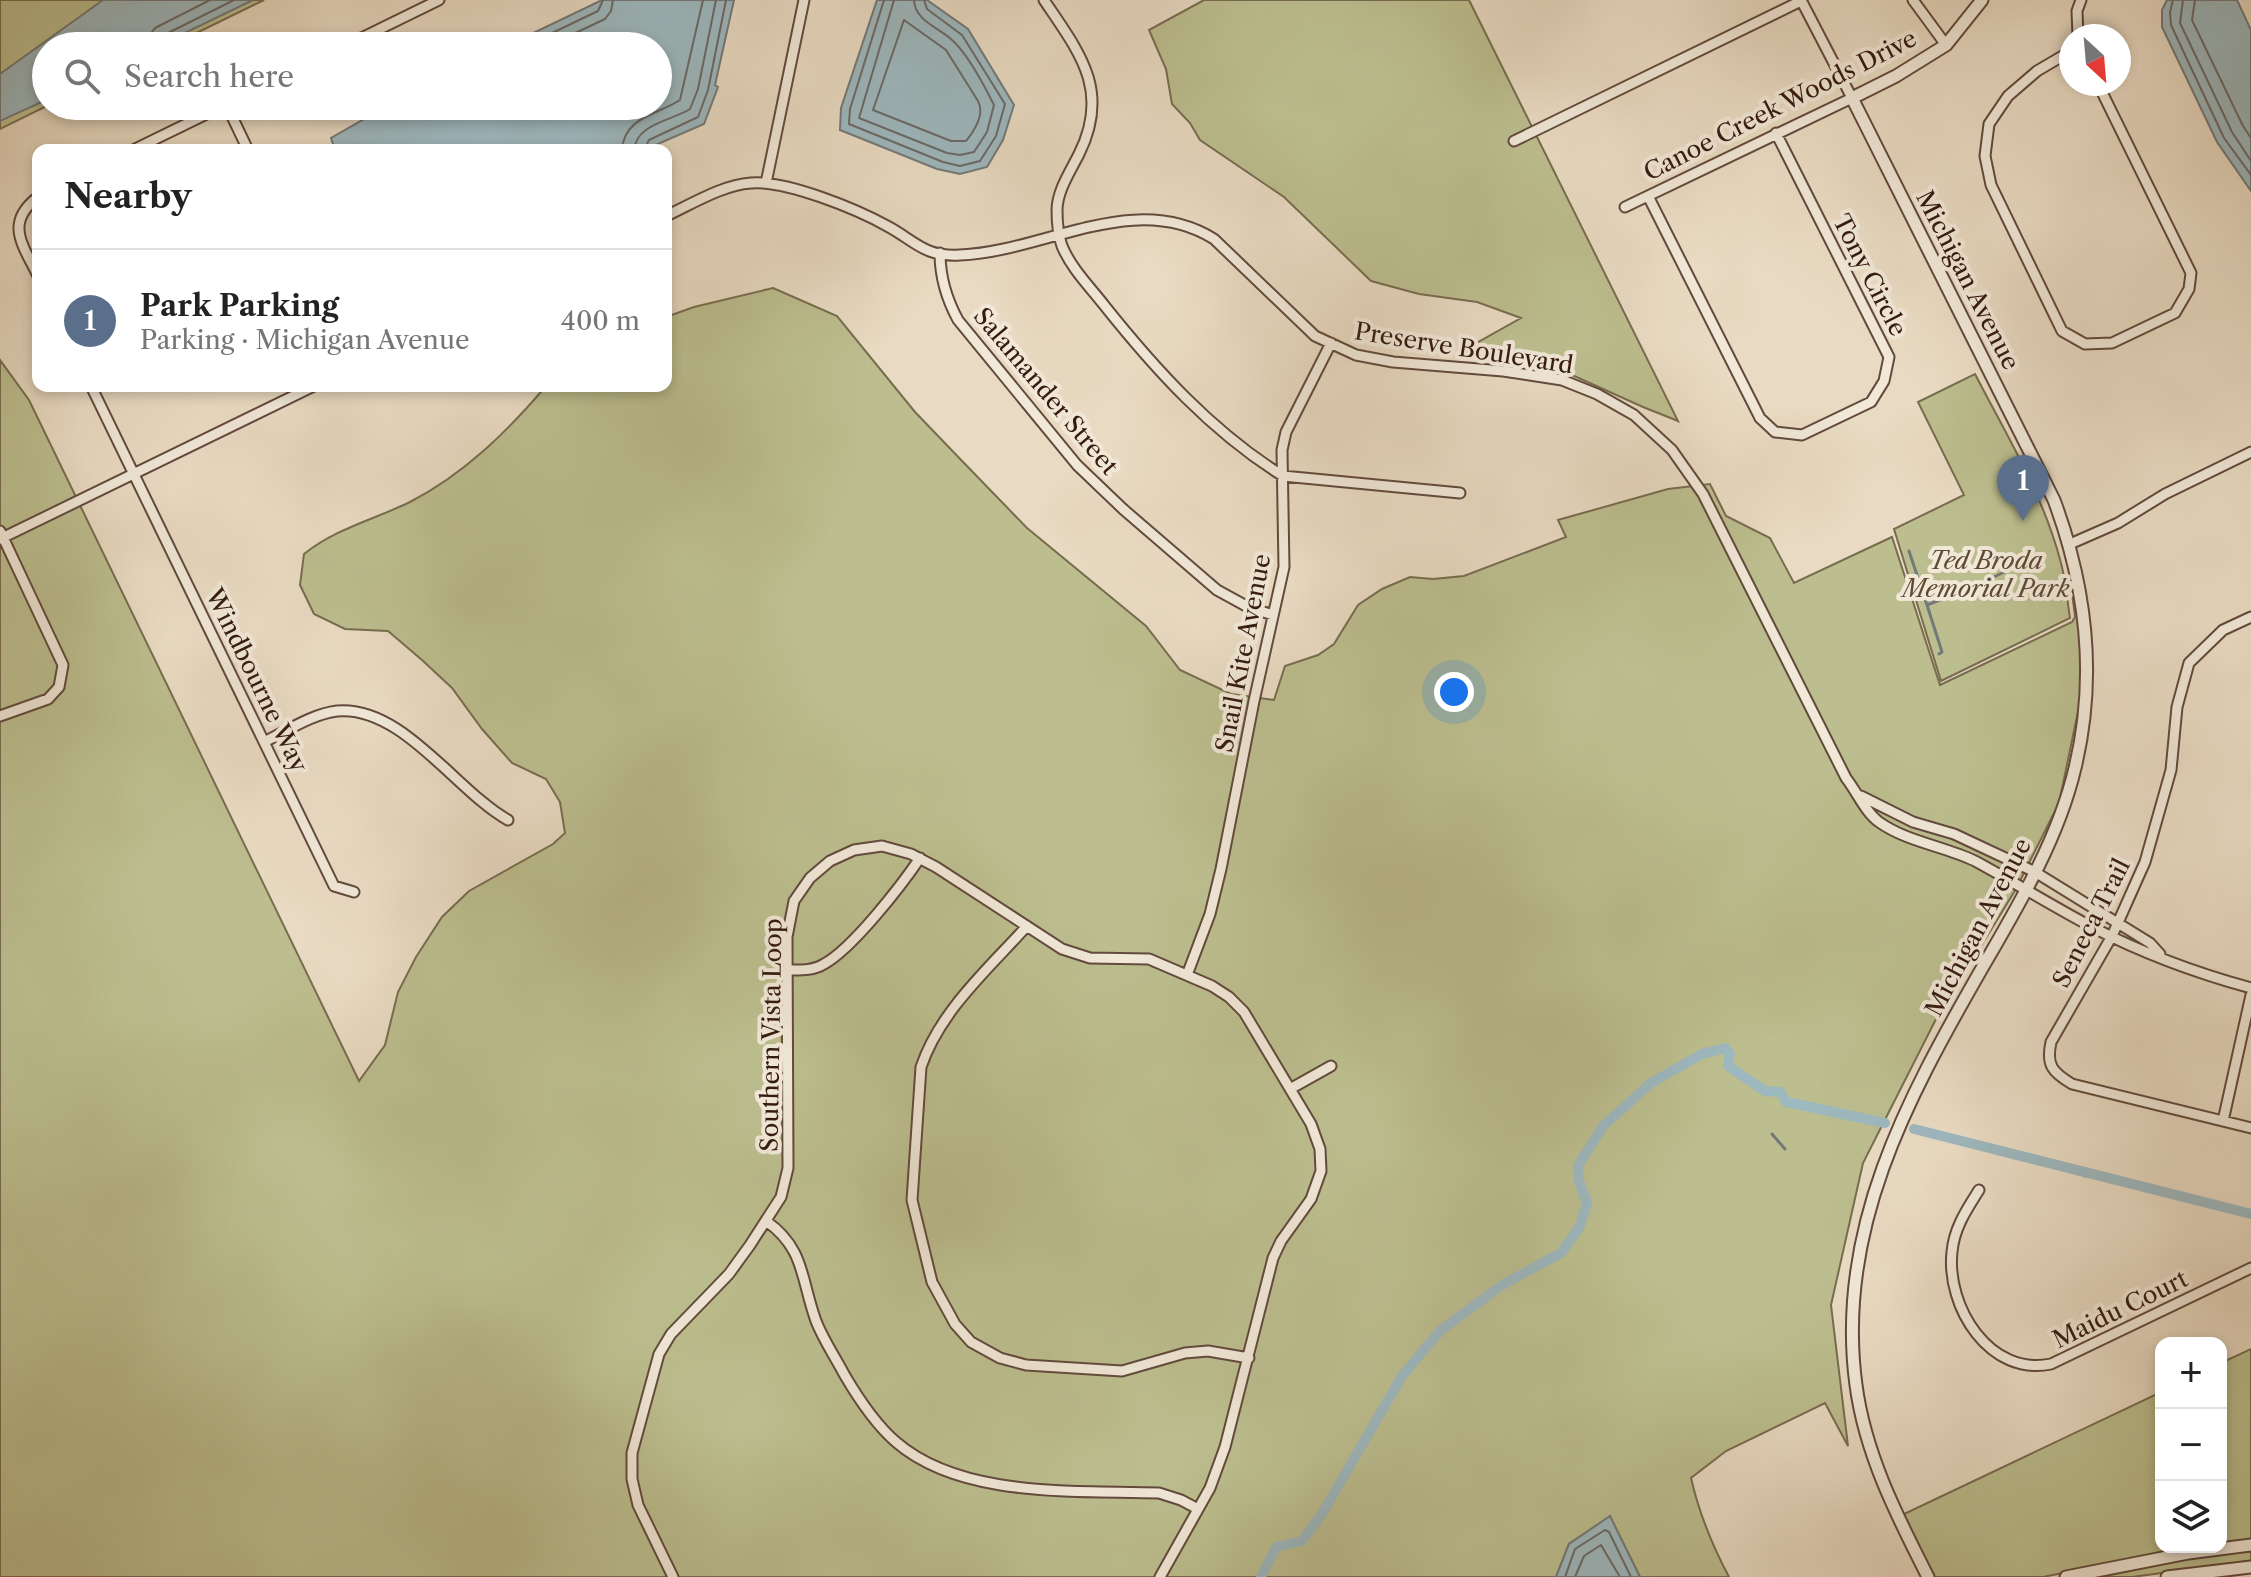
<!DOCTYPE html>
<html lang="en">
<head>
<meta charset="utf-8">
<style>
	:root { --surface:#fff; --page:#f2f2f2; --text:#222; --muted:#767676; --line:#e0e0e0; --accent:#b45309 }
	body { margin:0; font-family:"Libre Caslon Text",serif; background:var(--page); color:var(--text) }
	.controls { position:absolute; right:24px; bottom:24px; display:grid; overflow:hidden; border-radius:16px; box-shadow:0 4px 12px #0003 }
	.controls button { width:72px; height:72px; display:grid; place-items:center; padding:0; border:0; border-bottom:2px solid var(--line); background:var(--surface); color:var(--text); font:40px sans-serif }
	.compass { position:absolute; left:2059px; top:24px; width:72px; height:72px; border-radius:50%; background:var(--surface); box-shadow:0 4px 12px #0003; rotate:154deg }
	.you { position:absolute; left:1454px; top:692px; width:28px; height:28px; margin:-20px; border:6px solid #fff; border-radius:50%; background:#1a73e8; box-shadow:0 0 0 12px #1a73e833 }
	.badge { display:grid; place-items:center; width:52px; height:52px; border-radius:50%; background:var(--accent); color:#fff; font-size:26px; font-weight:700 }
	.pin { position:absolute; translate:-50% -66px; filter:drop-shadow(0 2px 4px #0008) }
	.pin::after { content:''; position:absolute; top:42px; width:28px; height:24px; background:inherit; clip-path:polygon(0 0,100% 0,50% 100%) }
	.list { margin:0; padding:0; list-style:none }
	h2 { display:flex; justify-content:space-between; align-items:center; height:104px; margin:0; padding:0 32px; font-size:34px }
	h2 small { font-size:26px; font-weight:400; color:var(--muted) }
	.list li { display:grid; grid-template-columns:52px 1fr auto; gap:24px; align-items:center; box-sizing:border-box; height:144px; padding:0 32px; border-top:2px solid var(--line) }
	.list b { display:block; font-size:30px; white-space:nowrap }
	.list p { margin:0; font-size:26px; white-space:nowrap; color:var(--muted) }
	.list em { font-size:26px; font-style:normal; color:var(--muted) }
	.icon { flex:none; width:44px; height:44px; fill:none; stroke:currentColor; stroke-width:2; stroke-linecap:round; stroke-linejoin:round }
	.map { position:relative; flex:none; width:2251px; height:1577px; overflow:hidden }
	.search { position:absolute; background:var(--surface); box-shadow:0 4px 12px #0003; left:32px; top:32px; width:640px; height:88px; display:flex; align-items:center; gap:20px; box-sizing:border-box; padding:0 28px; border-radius:44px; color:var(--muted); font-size:30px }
	.panel { position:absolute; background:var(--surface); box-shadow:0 4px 12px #0003; left:32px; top:144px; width:640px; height:248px; border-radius:16px }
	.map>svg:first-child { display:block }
</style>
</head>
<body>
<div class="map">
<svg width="2251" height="1577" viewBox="0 0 2251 1577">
	<rect width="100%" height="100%" fill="#e9dbc3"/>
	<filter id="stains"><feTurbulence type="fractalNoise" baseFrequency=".0025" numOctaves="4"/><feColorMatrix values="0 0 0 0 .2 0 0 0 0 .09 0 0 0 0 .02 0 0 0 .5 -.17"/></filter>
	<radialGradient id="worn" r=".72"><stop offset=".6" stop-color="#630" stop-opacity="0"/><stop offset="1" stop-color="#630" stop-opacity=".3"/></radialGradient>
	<path fill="#bcbe8f" stroke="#786c4f" stroke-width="2" d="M 0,0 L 264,0 L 170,46 L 46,46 L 47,106 L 0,129 Z
		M 1204,0 L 1469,0 L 1678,421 L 1643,407 L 1532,357 L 1484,350 L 1473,345 L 1521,318 L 1477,302 L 1419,294 L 1371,281 L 1284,197 L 1200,140 L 1190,123 L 1172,104 L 1166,69 L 1149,30 Z
		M 773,288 L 837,316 L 915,412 L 965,464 L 1027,528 L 1146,626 L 1180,670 L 1231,694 L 1274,700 L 1285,666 L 1318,655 L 1334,644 L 1358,605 L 1382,589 L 1410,577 L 1433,579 L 1464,576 L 1566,537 L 1558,520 L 1668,489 L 1710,484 L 1726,516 L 1770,538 L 1794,583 L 1892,537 L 1940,685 L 2072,622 L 2075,617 L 2072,593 L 2079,618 L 2082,662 L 2080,702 L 2059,803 L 2016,889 L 1935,1021 L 1863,1163 L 1831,1305 L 1848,1446 L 1825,1403 L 1726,1451 L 1691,1478 C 1699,1513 1712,1545 1729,1577 L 1640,1577 L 1610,1517 L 1569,1544 L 1556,1577 L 0,1577 L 0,360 L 29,400 L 359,1081 L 385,1045 L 398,992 L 416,957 L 442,917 L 469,891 L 553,844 L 565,833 L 560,802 L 546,779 L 512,763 L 482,729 L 452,688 L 422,660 L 388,631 L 345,629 L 314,614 L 300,585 L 304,554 C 337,528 373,520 410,502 C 464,474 507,432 546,386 L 666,386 L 666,317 L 694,307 Z
		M 1975,374 C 2008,438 2043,494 2061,563 C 2066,582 2067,599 2070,618 L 1941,681 L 1894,529 L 1964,495 L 1918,402 Z
		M 2251,1349 L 2251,1540 L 2221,1543 L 2221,1363 Z
		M 2161,1392 L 2161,1547 L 2193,1547 L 2043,1577 L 1934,1577 L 1902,1515 Z
		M 2251,1551 L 2251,1561 L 2132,1577 L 2096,1577 L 2189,1559 Z"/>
	<path fill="#9db8bf" stroke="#737979" stroke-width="2" d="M 103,0 L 253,0 L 158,46 L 46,46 L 46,100 L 0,121 L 0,74 Z
		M 602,0 L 734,0 L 715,85 L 718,87 L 704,124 L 644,150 L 335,150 L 331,138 L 387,106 L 658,106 L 658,46 L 506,46 Z
		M 877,0 L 927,0 L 968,29 L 1014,105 L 1003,140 L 987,167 L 960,174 L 937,169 L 840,130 L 841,108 Z
		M 2167,0 L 2237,0 L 2251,30 L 2251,191 L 2217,142 L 2162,27 L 2162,10 Z
		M 1610,1516 L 1640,1577 L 1556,1577 L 1569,1544 Z"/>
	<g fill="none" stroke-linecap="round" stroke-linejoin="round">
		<path stroke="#696967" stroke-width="2" d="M 884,0 L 850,109 L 849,124 L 943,162 L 960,166 L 980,161 L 996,136 L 1005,104 L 962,35 L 927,9 L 924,0
			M 894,0 L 859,118 L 947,153 L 960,155 L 974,152 L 987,132 L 994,105 C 985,87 967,53 952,40 C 938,27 915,21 914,0
			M 2173,0 L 2170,12 L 2171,25 L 2224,138 L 2251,175
			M 2183,0 L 2180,23 L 2232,132 L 2251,161
			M 2195,0 L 2192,20 L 2243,126 L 2251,138
			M 904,20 L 946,50 L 978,101 C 985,114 974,131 966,141 L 951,141 L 873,110 Z
			M 147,46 L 149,36 L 155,28 L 210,0
			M 157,46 L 162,36 L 234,0
			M 525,46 L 598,11 L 603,0
			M 548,46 L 605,19 L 611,11 L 613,0
			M 622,150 C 624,117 657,115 680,100 L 703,0
			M 634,150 C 636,124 671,121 690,109 L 698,89 L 716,0
			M 644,150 L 649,140 L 698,117 L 708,90 L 726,0
			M 1565,1577 L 1575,1549 L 1605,1530 L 1609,1532 L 1631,1577
			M 1575,1577 L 1584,1556 L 1601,1545 L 1620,1577"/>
		<path stroke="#737979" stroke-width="3" d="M 1909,551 L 1927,605
			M 1939,654 L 1942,652 L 1927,605 L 1972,587 L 2024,563
			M 1772,1134 L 1785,1149
			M 2085,1176 L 2087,1173"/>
		<path stroke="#9db8bf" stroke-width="10" d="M 1914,1129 L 2251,1214
			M 1261,1577 L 1276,1547 L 1302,1541 L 1322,1514 L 1402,1376 L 1440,1331 L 1502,1285 L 1561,1253 L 1580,1226 L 1587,1203 L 1579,1181 L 1578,1166 L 1603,1126 L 1651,1083 L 1702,1054 L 1725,1048 L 1730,1054 L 1728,1066 L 1765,1091 L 1780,1092 L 1786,1102 L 1885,1123"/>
		<g stroke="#624a3c" stroke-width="13">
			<path id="minor" d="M 1044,0 C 1079,52 1111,90 1079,154 C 1071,170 1057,191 1057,210 C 1057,221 1058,235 1062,246 C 1071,268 1090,287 1104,305 C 1155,369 1212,432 1283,476 L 1460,493
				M 1913,0 L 1946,45
				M 2078,36 L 2077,11 L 2081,0
				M 345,46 L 439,0
				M 2071,51 L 2037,71 L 2008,96 L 1989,124 L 1985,156 L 1991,185 L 2062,331 L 2085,344 L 2112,343 L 2175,313 L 2189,289 L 2191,273 L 2098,84
				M 227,106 L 248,150
				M 1514,141 L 1801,1
				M 133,150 L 223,106
				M 766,183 L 804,0
				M 1648,196 L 1760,418 L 1775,432 L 1802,435 L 1871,402 L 1884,381 L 1889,357 L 1776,133
				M 38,197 C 4,223 23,245 38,276
				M 1625,207 L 1852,98 L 1801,0
				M 666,216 C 692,204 722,185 751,183 C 786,180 857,209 889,227 C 916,242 925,257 960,255 C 1044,252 1134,189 1214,239 L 1315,336 L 1356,355 L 1393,362 L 1503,371 L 1562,380 L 1597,394 L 1634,415 L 1672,450 L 1703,494 L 1846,778 C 1857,792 1865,812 1879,822 C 1907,842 1944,846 1975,861 C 2014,882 2052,906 2092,927 C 2142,953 2196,973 2251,988
				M 940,253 C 940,278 946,298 958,320 L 1077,465 L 1123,509 L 1217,590 L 1248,607 L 1273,615
				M 91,386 L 334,886 L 354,892
				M 0,531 L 63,665 L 59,687 L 48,699 L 0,716
				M 0,539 L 314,386
				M 2070,544 L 2118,523 L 2165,494 L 2251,452
				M 2251,617 L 2223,630 L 2189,663 L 2177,707 L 2171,770 L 2145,862 L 2112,936 L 2051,1042 C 2046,1065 2052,1072 2072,1084 L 2251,1128
				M 264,742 C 287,731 312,714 337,711 C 402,705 456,791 508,820
				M 1861,796 L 1913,822 L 1954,834 L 2035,872 L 2150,943 L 2160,954
				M 1027,926 C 988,969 940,1011 921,1067 L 912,1200 L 932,1282 L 955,1324 L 971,1342 L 1000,1358 L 1026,1365 L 1122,1371 L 1185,1353 L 1208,1351 L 1249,1358
				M 787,970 C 800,970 813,971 824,964 C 852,949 901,886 920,858
				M 1187,975 L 1210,914 L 1221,869 L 1254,701 L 1284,567 L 1282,450 L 1286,432 L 1331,343
				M 1290,1089 L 1331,1066
				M 2223,1121 L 2251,995
				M 1979,1190 C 1967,1209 1954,1228 1952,1252 C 1946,1307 1990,1377 2051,1364 L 2251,1268
				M 766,1221 C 805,1248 801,1280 816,1321 C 823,1339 835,1357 844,1374 C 858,1398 875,1424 896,1442 C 962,1499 1077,1490 1159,1493 L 1181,1500 L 1198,1509
				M 673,1577 L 638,1505 L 632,1479 L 632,1453 L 659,1354 L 671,1334 L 729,1274 L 750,1245 L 781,1197 L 788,1168 L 787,937 L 794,901 L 810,878 L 830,861 L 854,850 L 882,846 L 911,854 L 936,867 L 1062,949 L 1090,958 L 1149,959 L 1212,986 L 1229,997 L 1244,1012 L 1311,1124 L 1320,1149 L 1321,1171 L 1311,1199 L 1281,1241 L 1273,1258 L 1225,1447 L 1210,1488 L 1160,1577"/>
		</g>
		<g stroke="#624a3c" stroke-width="15">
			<path id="tertiary" d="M 1928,1577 C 1897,1516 1865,1454 1856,1385 C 1835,1231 1907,1099 1981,970 C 2018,906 2058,840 2075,768 C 2097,677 2086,586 2054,500 L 1852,98 L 1896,76 L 1946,45 L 1982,0
				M 2066,1577 L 2188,1553 L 2251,1545
				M 2167,1577 L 2251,1567"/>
		</g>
		<use href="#minor" stroke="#f1e8d8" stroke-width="9"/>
		<use href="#tertiary" stroke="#f1e8d8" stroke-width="11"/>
	</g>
	<g text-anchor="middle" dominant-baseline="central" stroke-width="8" stroke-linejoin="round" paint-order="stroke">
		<g font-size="24" fill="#351a0f" stroke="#f1e8d8">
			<text transform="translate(1780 105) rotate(-27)">Canoe Creek Woods Drive</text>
			<text transform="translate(1870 275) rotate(63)">Tony Circle</text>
			<text transform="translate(1968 280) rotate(63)">Michigan Avenue</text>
			<text transform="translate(1464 348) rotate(9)">Preserve Boulevard</text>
			<text transform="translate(1046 391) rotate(50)">Salamander Street</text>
			<text transform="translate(1243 653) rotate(-79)">Snail Kite Avenue</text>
			<text transform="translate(257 680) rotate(64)">Windbourne Way</text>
			<text transform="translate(2091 923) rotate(-63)">Seneca Trail</text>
			<text transform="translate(1978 927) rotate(-62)">Michigan Avenue</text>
			<text transform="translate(771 1035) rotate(-89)">Southern Vista Loop</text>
			<text transform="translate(2120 1309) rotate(-26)">Maidu Court</text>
		</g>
		<g font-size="24" font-style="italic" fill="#5e4b35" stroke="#f1e8d8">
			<text x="1986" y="560">Ted Broda<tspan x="1986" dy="28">Memorial Park</tspan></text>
		</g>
	</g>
	<rect width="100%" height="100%" filter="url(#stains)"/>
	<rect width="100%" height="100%" fill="url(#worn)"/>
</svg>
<div class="controls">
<button>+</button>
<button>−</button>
<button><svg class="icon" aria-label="layers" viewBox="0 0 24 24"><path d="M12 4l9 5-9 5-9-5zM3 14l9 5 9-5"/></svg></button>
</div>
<svg class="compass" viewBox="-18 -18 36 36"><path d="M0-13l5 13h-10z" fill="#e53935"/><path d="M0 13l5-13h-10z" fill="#767676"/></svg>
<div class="you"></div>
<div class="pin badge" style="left:2023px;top:521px;background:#5c6f8a">1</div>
<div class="search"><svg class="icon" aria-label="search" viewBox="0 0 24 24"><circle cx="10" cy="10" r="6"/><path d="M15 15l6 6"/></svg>Search here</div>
<section class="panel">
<h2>Nearby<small></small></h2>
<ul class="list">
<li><span class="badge" style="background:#5c6f8a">1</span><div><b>Park Parking</b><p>Parking · Michigan Avenue</p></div><em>400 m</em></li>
</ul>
</section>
</div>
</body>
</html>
